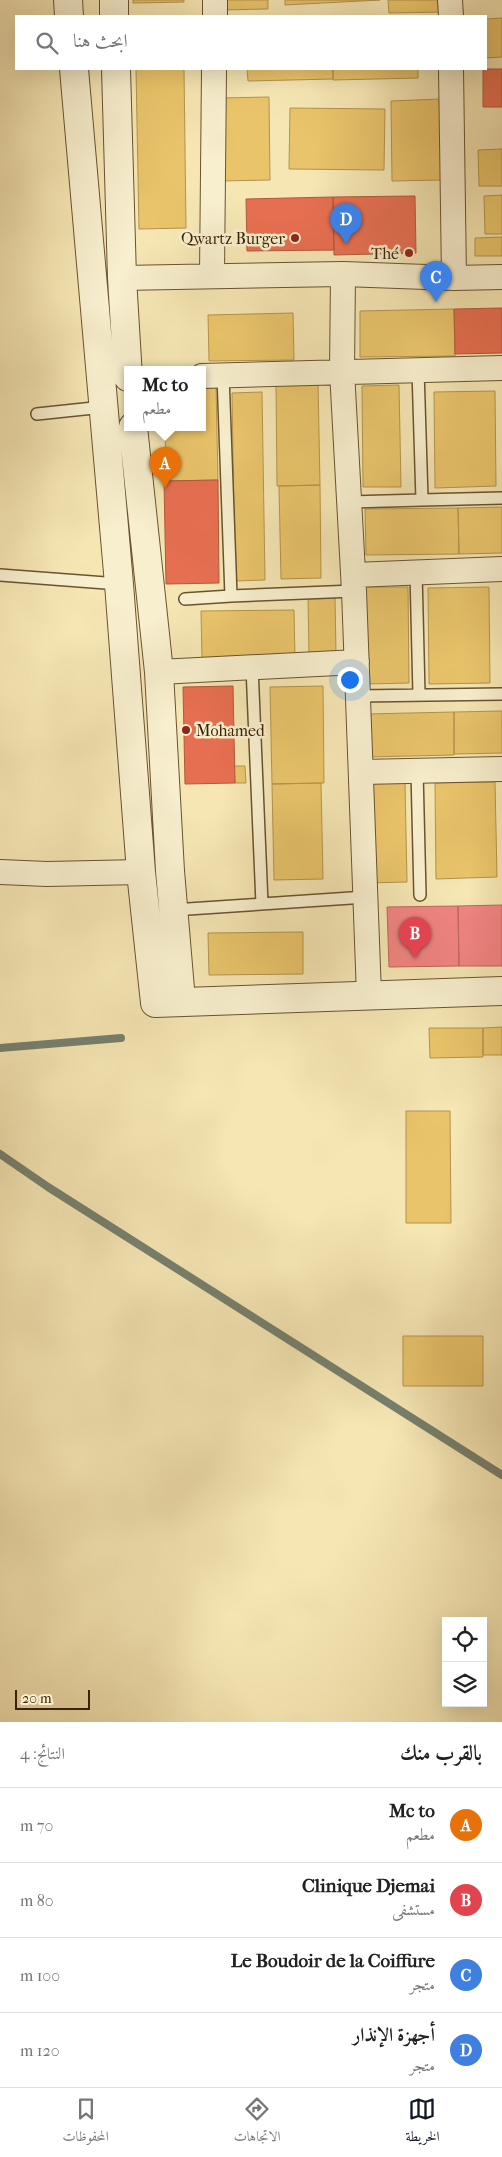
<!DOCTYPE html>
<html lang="ar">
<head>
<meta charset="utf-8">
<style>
	:root { --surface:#fff; --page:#f6f6f6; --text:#222; --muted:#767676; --line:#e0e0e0; --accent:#111827 }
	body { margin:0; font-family:"IM FELL French Canon",Amiri,serif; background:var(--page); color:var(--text); direction:rtl }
	.controls { position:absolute; right:15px; bottom:15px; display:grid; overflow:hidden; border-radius:0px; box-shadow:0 5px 20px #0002 }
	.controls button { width:45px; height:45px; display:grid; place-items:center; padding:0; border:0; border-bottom:1px solid var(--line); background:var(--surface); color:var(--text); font:25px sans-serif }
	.scale { position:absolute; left:15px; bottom:12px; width:75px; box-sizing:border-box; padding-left:5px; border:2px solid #3a2204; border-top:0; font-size:14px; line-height:18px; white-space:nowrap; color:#3a2204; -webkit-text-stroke:4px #f8efce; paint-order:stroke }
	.you { position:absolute; left:349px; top:679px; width:18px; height:18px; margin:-12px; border:4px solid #fff; border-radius:50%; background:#1a73e8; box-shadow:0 0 0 8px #1a73e833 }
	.badge { display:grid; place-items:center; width:32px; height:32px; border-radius:50%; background:var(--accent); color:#fff; font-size:16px; font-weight:700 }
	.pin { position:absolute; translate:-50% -41px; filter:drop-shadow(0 1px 2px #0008) }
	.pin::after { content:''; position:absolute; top:26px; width:18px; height:15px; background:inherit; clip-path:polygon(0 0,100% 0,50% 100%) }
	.popup { position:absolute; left:124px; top:366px; width:82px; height:65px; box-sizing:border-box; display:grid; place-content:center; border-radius:0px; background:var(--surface); filter:drop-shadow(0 1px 4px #0005); font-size:16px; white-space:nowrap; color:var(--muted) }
	.popup b { font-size:19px; color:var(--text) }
	.popup::after { content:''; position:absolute; left:50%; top:100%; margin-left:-10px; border:10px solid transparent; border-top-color:var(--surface) }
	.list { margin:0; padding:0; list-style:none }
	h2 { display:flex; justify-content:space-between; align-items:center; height:65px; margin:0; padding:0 20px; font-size:21px }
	h2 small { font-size:16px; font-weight:400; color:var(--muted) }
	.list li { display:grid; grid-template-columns:32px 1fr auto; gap:15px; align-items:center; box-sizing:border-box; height:75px; padding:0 20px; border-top:1px solid var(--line) }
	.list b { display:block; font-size:19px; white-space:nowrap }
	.list p { margin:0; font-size:16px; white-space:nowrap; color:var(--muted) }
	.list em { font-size:16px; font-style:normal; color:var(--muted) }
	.icon { flex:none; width:28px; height:28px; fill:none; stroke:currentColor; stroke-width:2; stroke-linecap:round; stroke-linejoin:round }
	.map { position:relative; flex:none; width:502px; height:1722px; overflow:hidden; direction:ltr }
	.search { position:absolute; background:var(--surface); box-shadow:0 5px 20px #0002; left:15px; right:15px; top:15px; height:55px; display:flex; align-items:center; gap:12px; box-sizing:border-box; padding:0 18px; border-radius:0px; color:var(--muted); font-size:19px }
	.sheet { height:365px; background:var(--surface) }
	nav { display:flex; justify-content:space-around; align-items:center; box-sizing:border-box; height:70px; border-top:1px solid var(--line); background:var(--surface); font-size:14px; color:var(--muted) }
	nav a { display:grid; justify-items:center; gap:2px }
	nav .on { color:var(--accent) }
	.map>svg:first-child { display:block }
</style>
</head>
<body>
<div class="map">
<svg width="502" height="1722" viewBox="0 0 502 1722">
	<rect width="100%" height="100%" fill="#f5e6b3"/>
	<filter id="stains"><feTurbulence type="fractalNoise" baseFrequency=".004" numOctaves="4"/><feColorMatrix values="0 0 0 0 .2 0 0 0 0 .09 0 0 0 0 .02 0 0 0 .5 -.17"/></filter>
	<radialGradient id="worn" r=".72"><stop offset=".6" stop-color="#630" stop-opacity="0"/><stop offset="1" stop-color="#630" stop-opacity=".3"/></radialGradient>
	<path fill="#e9c46a" stroke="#b4934b" d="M 133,0 L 184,0 L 184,2 L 133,3 Z
		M 222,0 L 268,0 L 268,9 L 222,10 Z
		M 285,0 L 380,0 L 285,5 Z
		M 388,0 L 443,0 L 443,12 L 389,13 Z
		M 502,18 L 502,57 L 486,58 L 486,19 Z
		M 136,69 L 184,69 L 186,228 L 139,229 Z
		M 247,69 L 333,69 L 333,79 L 248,81 Z
		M 333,69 L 418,69 L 418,78 L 333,80 Z
		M 269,97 L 270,180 L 221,181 L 220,98 Z
		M 440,99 L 441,180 L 392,181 L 391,101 Z
		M 290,108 L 385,109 L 384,170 L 289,169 Z
		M 502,149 L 502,186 L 479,186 L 478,150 Z
		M 502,195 L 502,234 L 485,234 L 484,196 Z
		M 502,237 L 502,256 L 475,256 L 475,238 Z
		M 454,309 L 455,356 L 360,357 L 360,311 Z
		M 293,313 L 294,360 L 209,361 L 208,315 Z
		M 318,383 L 320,485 L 277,486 L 276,384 Z
		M 399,385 L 401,487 L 363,487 L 362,386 Z
		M 202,387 L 216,387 L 218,480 L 166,481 L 165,427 L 202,427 Z
		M 495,391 L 496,486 L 435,488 L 434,392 Z
		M 262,392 L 265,580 L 235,581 L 232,393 Z
		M 320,485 L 321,578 L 281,579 L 279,486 Z
		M 502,507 L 502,553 L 459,554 L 458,508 Z
		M 458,508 L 459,554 L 366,555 L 365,509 Z
		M 364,587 L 408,587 L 409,683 L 366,684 Z
		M 489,587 L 490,683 L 429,684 L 428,588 Z
		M 308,597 L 335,597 L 336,654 L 309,655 Z
		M 294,610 L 295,659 L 202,660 L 201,611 Z
		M 323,686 L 324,783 L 272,784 L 270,687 Z
		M 502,711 L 502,753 L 454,754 L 454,712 Z
		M 454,712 L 454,755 L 367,757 L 366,714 Z
		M 234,766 L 245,766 L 246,783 L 235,783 Z
		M 405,782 L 407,882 L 368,883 L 367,783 Z
		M 495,782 L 497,877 L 436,879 L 435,783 Z
		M 321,783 L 323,879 L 274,880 L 272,784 Z
		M 303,932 L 303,974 L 209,975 L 208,933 Z
		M 502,1027 L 502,1055 L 483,1055 L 483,1028 Z
		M 429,1028 L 483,1028 L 483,1057 L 430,1058 Z
		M 406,1111 L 450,1111 L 451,1223 L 406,1223 Z
		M 403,1336 L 483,1336 L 483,1386 L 403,1386 Z"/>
	<path fill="#e76f51" stroke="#b3583a" d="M 483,69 L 502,69 L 502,107 L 483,107 Z
		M 415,196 L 416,253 L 334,255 L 333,197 Z
		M 333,197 L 334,250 L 247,251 L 246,199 Z
		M 502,308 L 502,353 L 455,354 L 454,309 Z
		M 218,480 L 219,583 L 166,584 L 164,481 Z
		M 233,686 L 235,783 L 185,784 L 183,687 Z"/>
	<path fill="#f28482" stroke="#bb675c" d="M 502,905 L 502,966 L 459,966 L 458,906 Z
		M 458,906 L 459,966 L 389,967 L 387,907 Z"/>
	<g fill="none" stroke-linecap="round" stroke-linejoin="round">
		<path stroke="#76806e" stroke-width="8" d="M 0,1048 L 121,1038
			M 0,1154 L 48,1187 L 502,1475"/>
		<g stroke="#695330" stroke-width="14">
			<path id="service" d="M 418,370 L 422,500 L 502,498
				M 223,375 L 231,596 L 354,591
				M 37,414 L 103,407
				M 350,502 L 422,500
				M 416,572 L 419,695
				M 0,575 L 119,584
				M 185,599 L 231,596
				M 252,667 L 262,904
				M 358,696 L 502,694
				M 417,771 L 420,895
				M 173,910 L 366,897"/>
		</g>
		<g stroke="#695330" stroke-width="26">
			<path id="minor" d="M 450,0 L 451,16
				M 215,16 L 215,0
				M 451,69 L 454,278
				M 343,274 L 342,371 L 354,591 L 369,995
				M 212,275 L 214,69
				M 122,278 L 343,274 L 454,278 L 502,277
				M 202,376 L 502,368
				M 354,575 L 502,569
				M 159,672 L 357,662
				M 361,772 L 502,769
				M 0,872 L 47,874 L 141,872"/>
		</g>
		<g stroke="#695330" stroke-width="30">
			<path id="tertiary" d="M 68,0 L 69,16
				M 114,0 L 114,16
				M 74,69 L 119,584 L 141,872 L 155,1003 L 502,991
				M 116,69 L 122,278 L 128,377
				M 133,427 L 159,672 L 170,871 L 181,1001"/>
		</g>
		<use href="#service" stroke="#f8efce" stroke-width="11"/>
		<use href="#minor" stroke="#f8efce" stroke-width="24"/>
		<use href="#tertiary" stroke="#f8efce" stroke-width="28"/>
	</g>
	<g fill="#8f2418" stroke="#f8efce" stroke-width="2">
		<circle cx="295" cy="238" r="5"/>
		<circle cx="409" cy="253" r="5"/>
		<circle cx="186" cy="730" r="5"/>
	</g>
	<g text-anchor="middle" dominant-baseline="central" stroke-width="5" stroke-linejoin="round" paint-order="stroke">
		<g font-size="16" fill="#3a2204" stroke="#f8efce" text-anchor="end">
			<text x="285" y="238">Qwartz Burger</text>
			<text x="399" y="253">Thé</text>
			<text x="196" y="730" text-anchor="start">Mohamed</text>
		</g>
	</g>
	<rect width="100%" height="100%" filter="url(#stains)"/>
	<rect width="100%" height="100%" fill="url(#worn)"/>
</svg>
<div class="controls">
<button><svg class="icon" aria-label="locate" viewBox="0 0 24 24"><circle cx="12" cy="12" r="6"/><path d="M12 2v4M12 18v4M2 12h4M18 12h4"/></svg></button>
<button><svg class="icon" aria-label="layers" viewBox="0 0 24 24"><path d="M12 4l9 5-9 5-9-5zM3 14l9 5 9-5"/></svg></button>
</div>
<div class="scale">20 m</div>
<div class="you"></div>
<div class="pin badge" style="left:165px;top:488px;background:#e8710a">A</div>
<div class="popup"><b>Mc to</b>مطعم</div>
<div class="pin badge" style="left:415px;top:958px;background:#e0444e">B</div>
<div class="pin badge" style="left:436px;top:302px;background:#3f7fe0">C</div>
<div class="pin badge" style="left:346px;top:244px;background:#3f7fe0">D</div>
<div class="search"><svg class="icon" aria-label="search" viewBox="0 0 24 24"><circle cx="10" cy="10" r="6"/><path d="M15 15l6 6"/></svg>ابحث هنا</div>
</div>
<section class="sheet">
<h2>بالقرب منك<small>النتائج: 4</small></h2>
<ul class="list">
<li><span class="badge" style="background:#e8710a">A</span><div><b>Mc to</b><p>مطعم</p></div><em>70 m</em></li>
<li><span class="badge" style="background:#e0444e">B</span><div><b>Clinique Djemai</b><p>مستشفى</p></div><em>80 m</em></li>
<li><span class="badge" style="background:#3f7fe0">C</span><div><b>Le Boudoir de la Coiffure</b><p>متجر</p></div><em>100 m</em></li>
<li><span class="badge" style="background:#3f7fe0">D</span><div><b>أجهزة الإنذار</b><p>متجر</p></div><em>120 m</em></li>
</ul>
</section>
<nav>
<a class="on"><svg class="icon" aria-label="map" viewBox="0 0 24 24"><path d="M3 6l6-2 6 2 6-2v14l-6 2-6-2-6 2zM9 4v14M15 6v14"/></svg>الخريطة</a>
<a><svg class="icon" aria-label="directions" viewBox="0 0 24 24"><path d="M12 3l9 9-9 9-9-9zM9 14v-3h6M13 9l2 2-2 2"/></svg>الاتجاهات</a>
<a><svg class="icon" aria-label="saved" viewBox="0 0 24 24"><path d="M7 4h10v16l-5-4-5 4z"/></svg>المحفوظات</a>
</nav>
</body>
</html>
